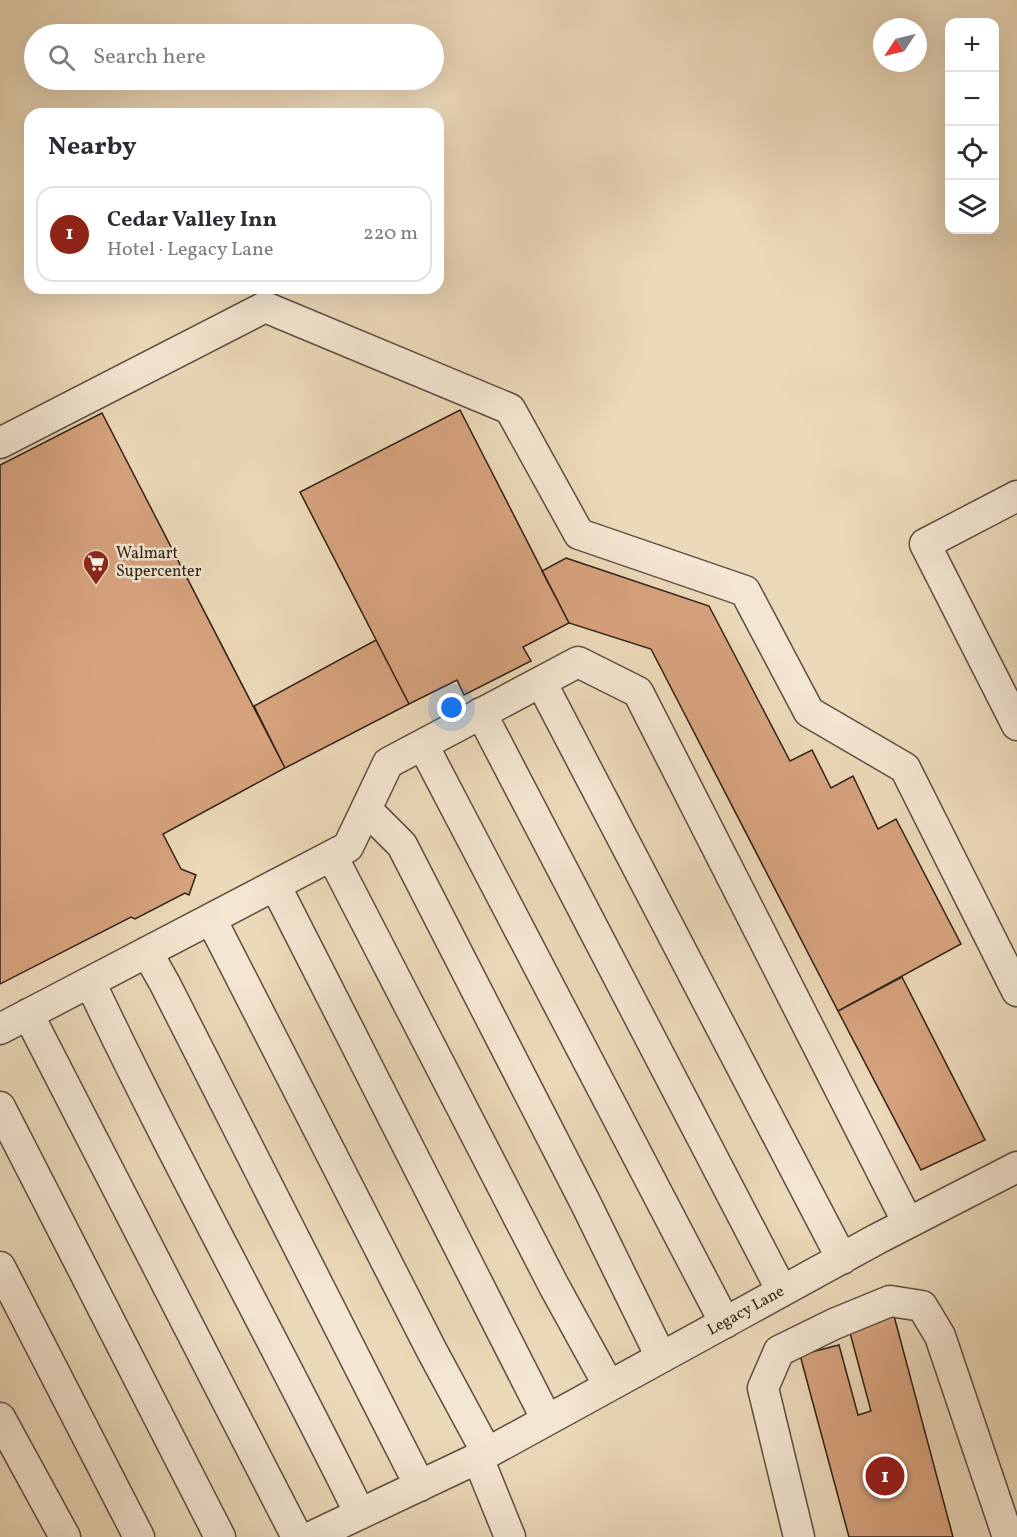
<!DOCTYPE html>
<html lang="en">
<head>
<meta charset="utf-8">
<style>
	:root { --surface:#fff; --page:#f2f2f3; --text:#2b2b33; --muted:#7c7c81; --line:#e1e1e2; --accent:#8f2418 }
	body { margin:0; font-family:Vollkorn,serif; background:var(--page); color:var(--text) }
	.controls { position:absolute; right:18px; top:18px; display:grid; overflow:hidden; border-radius:12px; box-shadow:0 6px 24px #0002 }
	.controls button { width:54px; height:54px; display:grid; place-items:center; padding:0; border:0; border-bottom:2px solid var(--line); background:var(--surface); color:var(--text); font:30px sans-serif }
	.compass { position:absolute; left:873px; top:18px; width:54px; height:54px; border-radius:50%; background:var(--surface); box-shadow:0 6px 24px #0002; rotate:235deg }
	.you { position:absolute; left:452px; top:708px; width:21px; height:21px; margin:-15px; border:4px solid #fff; border-radius:50%; background:#1a73e8; box-shadow:0 0 0 9px #1a73e833 }
	.badge { display:grid; place-items:center; width:39px; height:39px; border-radius:50%; background:var(--accent); color:#fff; font-size:20px; font-weight:700 }
	.pin { position:absolute; translate:-50% -50%; border:3px solid #fff; box-shadow:0 2px 6px #0006 }
	.list { margin:0; padding:0; list-style:none }
	h2 { display:flex; justify-content:space-between; align-items:center; height:78px; margin:0; padding:0 24px; font-size:26px }
	h2 small { font-size:20px; font-weight:400; color:var(--muted) }
	.list li { display:grid; grid-template-columns:39px 1fr auto; gap:18px; align-items:center; box-sizing:border-box; height:96px; margin:0 12px 12px; padding:0 12px; border:2px solid var(--line); border-radius:18px }
	.list b { display:block; font-size:22px; white-space:nowrap }
	.list p { margin:0; font-size:20px; white-space:nowrap; color:var(--muted) }
	.list em { font-size:20px; font-style:normal; color:var(--muted) }
	.icon { flex:none; width:33px; height:33px; fill:none; stroke:currentColor; stroke-width:2; stroke-linecap:round; stroke-linejoin:round }
	.map { position:relative; flex:none; width:1017px; height:1537px; overflow:hidden }
	.search { position:absolute; background:var(--surface); box-shadow:0 6px 24px #0002; left:24px; top:24px; width:420px; height:66px; display:flex; align-items:center; gap:15px; box-sizing:border-box; padding:0 21px; border-radius:33px; color:var(--muted); font-size:22px }
	.panel { position:absolute; background:var(--surface); box-shadow:0 6px 24px #0002; left:24px; top:108px; width:420px; height:186px; border-radius:18px }
	.map>svg:first-child { display:block }
</style>
</head>
<body>
<div class="map">
<svg width="1017" height="1537" viewBox="0 0 1017 1537">
	<rect width="100%" height="100%" fill="#ecd9b9"/>
	<filter id="stains"><feTurbulence type="fractalNoise" baseFrequency=".00333" numOctaves="4"/><feColorMatrix values="0 0 0 0 .2 0 0 0 0 .09 0 0 0 0 .02 0 0 0 .5 -.17"/></filter>
	<radialGradient id="worn" r=".72"><stop offset=".6" stop-color="#630" stop-opacity="0"/><stop offset="1" stop-color="#630" stop-opacity=".3"/></radialGradient>
	<path fill="#d7a37e" stroke="#2e2117" stroke-width="1.5" d="M 460,410 L 569,623 L 523,647 L 531,661 L 464,695 L 457,680 L 409,704 L 300,492 Z
		M 102,413 L 285,768 L 163,834 L 181,869 L 196,875 L 189,895 L 185,893 L 135,919 L 131,917 L 0,984 L 0,465 Z
		M 566,558 L 709,606 L 790,761 L 812,750 L 831,788 L 853,776 L 878,829 L 896,819 L 961,944 L 838,1011 L 651,649 L 569,623 L 542,571 Z
		M 376,640 L 409,704 L 285,768 L 254,706 Z
		M 902,977 L 985,1140 L 921,1170 L 838,1011 Z
		M 894,1316 L 953,1537 L 849,1537 L 800,1355 L 839,1345 L 858,1415 L 871,1411 L 849,1329 Z"/>
	<g fill="none" stroke-linecap="round" stroke-linejoin="round">
		<g stroke="#5e4f40" stroke-width="33">
			<path id="minor" d="M 0,443 L 265,307 L 510,409 L 579,534 L 745,591 L 809,712 L 905,768 L 1017,991
				M 1017,496 L 925,544 L 1017,725
				M 541,682 L 842,1259
				M 481,713 L 782,1291
				M 423,745 L 725,1323
				M 366,809 L 402,845 L 586,1204 L 661,1357
				M 332,856 L 554,1286 L 609,1386
				M 275,885 L 547,1420
				M 211,919 L 432,1351 L 487,1453
				M 147,952 L 165,984 L 420,1486
				M 90,982 C 175,1162 272,1335 360,1514
				M 28,1014 L 297,1537
				M 0,1029 L 348,847 L 388,763 L 578,662 L 638,692 L 908,1223
				M 0,1107 L 220,1537
				M 0,1267 L 139,1537
				M 0,1418 L 65,1537
				M 478,1458 L 510,1537
				M 311,1537 L 478,1458 L 877,1239 L 1017,1167
				M 799,1537 L 763,1388 L 779,1351 L 834,1324 L 890,1301 L 922,1306 L 940,1336 L 1008,1537"/>
		</g>
		<use href="#minor" stroke="#f3e6d2" stroke-width="30"/>
	</g>
	<defs>
		<g id="supermarket-pin" transform="scale(1.35)"><path d="M0 17L-7.5 6A9.5 9.5 0 1 1 7.5 6Z" fill="#8f2418" stroke="#f3e6d2"/><path d="M-6-5.5h2.5l.6 2H6L4.5 2H-2.5L-4.4-4H-6ZM-1.5 3.2a1.3 1.3 0 1 0 .1 0ZM3 3.2a1.3 1.3 0 1 0 .1 0Z" fill="#fff"/></g>
	</defs>
	<g fill-rule="evenodd">
		<use href="#supermarket-pin" x="96" y="563"/>
	</g>
	<g text-anchor="middle" dominant-baseline="central" stroke-width="5" stroke-linejoin="round" paint-order="stroke">
		<g font-size="16" fill="#2e2117" stroke="#f3e6d2" text-anchor="start">
			<text x="116" y="554">Walmart<tspan x="116" dy="18">Supercenter</tspan></text>
		</g>
		<g font-size="16" fill="#2e2117" stroke="#f3e6d2">
			<text transform="translate(746 1311) rotate(-29)">Legacy Lane</text>
		</g>
	</g>
	<rect width="100%" height="100%" filter="url(#stains)"/>
	<rect width="100%" height="100%" fill="url(#worn)"/>
</svg>
<div class="controls">
<button>+</button>
<button>−</button>
<button><svg class="icon" aria-label="locate" viewBox="0 0 24 24"><circle cx="12" cy="12" r="6"/><path d="M12 2v4M12 18v4M2 12h4M18 12h4"/></svg></button>
<button><svg class="icon" aria-label="layers" viewBox="0 0 24 24"><path d="M12 4l9 5-9 5-9-5zM3 14l9 5 9-5"/></svg></button>
</div>
<svg class="compass" viewBox="-18 -18 36 36"><path d="M0-13l5 13h-10z" fill="#e53935"/><path d="M0 13l5-13h-10z" fill="#7c7c81"/></svg>
<div class="you"></div>
<div class="pin badge" style="left:885px;top:1476px">1</div>
<div class="search"><svg class="icon" aria-label="search" viewBox="0 0 24 24"><circle cx="10" cy="10" r="6"/><path d="M15 15l6 6"/></svg>Search here</div>
<section class="panel">
<h2>Nearby<small></small></h2>
<ul class="list">
<li><span class="badge">1</span><div><b>Cedar Valley Inn</b><p>Hotel · Legacy Lane</p></div><em>220 m</em></li>
</ul>
</section>
</div>
</body>
</html>
